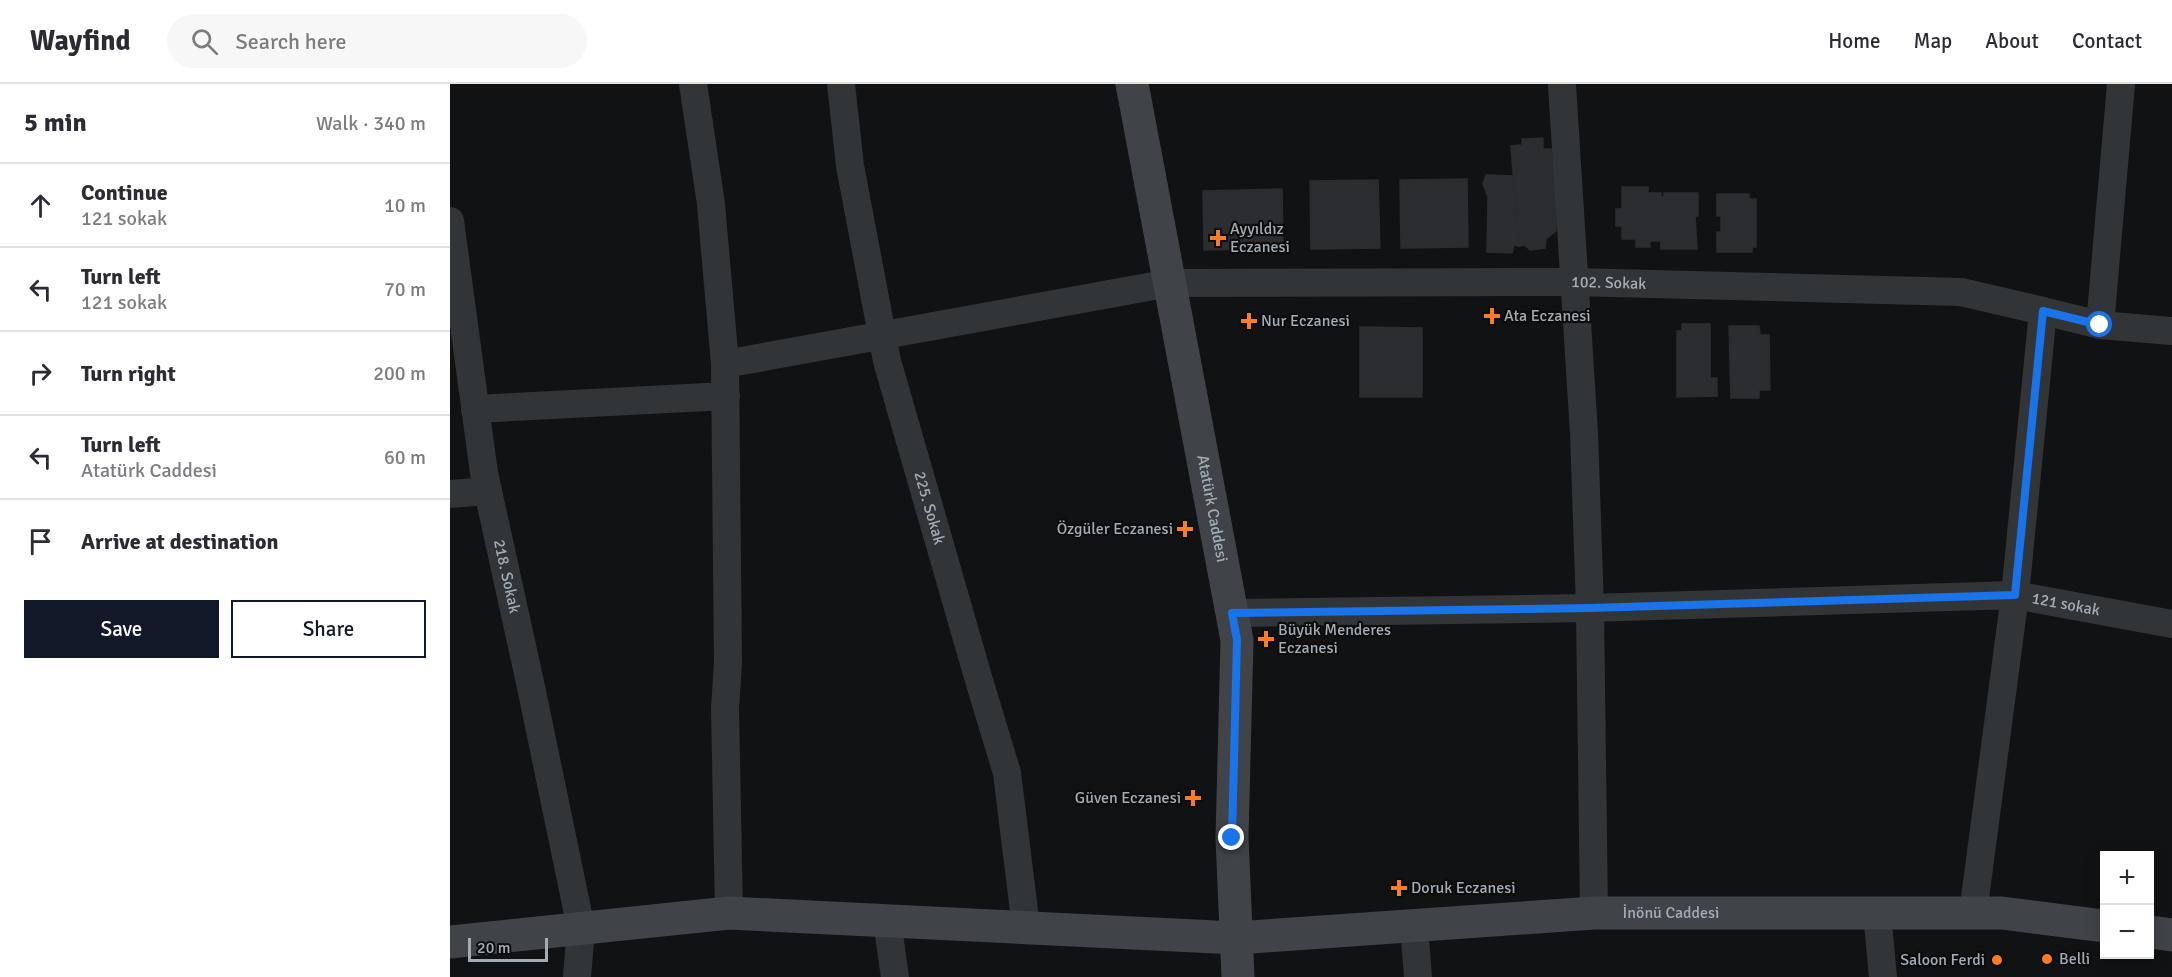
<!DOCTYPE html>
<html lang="en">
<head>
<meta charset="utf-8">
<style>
	:root { --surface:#fff; --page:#f7f7f7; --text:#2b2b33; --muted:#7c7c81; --line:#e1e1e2; --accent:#111827 }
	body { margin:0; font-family:Signika,sans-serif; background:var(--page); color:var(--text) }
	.controls { position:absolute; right:18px; bottom:18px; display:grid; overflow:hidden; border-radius:0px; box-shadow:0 3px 15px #0003 }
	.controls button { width:54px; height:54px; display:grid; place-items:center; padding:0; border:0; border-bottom:2px solid var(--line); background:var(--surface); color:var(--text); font:30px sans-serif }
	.scale { position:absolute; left:18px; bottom:15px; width:80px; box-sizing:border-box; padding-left:6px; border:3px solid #a2acb5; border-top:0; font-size:16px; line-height:21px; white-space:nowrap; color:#a2acb5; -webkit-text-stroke:4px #0d0d0e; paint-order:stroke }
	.stop { position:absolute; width:18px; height:18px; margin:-14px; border:4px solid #1a73e8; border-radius:50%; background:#fff }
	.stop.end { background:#1a73e8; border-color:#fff; box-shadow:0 2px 6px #0008 }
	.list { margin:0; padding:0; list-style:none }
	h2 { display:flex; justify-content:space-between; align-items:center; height:78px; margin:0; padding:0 24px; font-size:26px }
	h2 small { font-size:20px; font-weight:400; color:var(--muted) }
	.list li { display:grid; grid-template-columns:39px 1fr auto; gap:18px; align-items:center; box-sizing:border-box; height:84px; padding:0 24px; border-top:2px solid var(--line) }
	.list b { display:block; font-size:22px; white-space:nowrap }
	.list p { margin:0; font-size:20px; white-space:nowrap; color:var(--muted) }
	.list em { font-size:20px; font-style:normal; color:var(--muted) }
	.actions { display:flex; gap:12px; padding:18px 24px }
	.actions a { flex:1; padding:14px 0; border:2px solid var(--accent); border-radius:0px; text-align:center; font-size:21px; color:var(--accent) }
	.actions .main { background:var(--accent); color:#fff }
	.icon { flex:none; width:33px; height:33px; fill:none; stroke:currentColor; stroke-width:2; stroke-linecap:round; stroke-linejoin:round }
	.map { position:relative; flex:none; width:1722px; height:893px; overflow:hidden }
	header { display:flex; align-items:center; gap:36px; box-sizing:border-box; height:84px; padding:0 30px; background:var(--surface); border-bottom:2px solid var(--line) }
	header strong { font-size:28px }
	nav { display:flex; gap:33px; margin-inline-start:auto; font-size:21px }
	.search { width:420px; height:54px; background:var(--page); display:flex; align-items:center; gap:15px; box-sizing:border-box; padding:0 21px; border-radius:33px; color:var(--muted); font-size:22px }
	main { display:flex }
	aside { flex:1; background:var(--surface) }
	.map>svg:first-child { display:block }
</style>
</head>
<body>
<header>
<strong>Wayfind</strong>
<div class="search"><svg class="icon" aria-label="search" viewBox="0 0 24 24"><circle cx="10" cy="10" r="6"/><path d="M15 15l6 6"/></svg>Search here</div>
<nav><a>Home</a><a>Map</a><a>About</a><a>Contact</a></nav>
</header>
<main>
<aside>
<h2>5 min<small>Walk · 340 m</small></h2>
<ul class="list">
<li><svg class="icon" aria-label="ahead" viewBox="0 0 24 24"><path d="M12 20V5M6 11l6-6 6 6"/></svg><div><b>Continue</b><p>121 sokak</p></div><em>10 m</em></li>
<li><svg class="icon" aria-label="left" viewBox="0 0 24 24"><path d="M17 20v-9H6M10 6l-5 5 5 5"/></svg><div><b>Turn left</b><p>121 sokak</p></div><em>70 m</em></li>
<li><svg class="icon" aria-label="right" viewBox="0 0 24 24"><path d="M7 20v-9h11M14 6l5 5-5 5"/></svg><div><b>Turn right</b></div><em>200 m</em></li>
<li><svg class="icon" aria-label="left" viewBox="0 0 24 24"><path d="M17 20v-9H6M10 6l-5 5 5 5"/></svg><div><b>Turn left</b><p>Atatürk Caddesi</p></div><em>60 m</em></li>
<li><svg class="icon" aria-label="arrive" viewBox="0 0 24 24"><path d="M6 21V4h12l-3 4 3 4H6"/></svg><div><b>Arrive at destination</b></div></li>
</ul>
<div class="actions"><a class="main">Save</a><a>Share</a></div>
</aside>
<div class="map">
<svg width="1722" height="893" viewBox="0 0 1722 893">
	<rect width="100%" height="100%" fill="#111213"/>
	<path fill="#2c2d30" stroke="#2b2c2f" stroke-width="1.5" d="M 1093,54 L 1093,65 L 1101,65 L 1107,86 L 1110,131 L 1106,130 L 1106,147 L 1096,155 L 1095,164 L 1080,166 L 1075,161 L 1069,162 L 1061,62 L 1072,61 L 1072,55 Z
		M 1036,91 L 1063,92 L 1069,162 L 1064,161 L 1062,169 L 1037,168 L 1038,113 L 1033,100 Z
		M 1017,95 L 1018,163 L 951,164 L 950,96 Z
		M 928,96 L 930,164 L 861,165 L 860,97 Z
		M 1172,103 L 1198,103 L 1198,109 L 1211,109 L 1211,157 L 1200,157 L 1200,163 L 1186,163 L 1186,155 L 1172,155 L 1172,142 L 1166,142 L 1166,125 L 1172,125 Z
		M 832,105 L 833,164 L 754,166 L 753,107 Z
		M 1214,109 L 1248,109 L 1248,132 L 1245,132 L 1247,165 L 1211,165 L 1211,113 L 1214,113 Z
		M 1267,110 L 1299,110 L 1299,115 L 1306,115 L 1306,163 L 1302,163 L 1302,168 L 1267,168 L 1267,148 L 1271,148 L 1271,132 L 1267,132 Z
		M 1232,240 L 1260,240 L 1260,294 L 1267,294 L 1267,312 L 1227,313 L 1227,247 L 1232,247 Z
		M 1279,242 L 1309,242 L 1310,251 L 1319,251 L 1320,306 L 1309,306 L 1309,314 L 1281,314 Z
		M 910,243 L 972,244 L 972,313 L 910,313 Z"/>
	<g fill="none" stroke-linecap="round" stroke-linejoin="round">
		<g stroke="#323538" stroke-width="28">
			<path d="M 243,0 L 261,120 L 275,280 L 278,579 L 275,624 L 279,829"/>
			<path id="s1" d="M 391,0 L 400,82 L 437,277 L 528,593 L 557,689 L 576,843"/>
			<path d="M 1112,1 L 1134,349 L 1140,524 L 1144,829"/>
			<path id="s2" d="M 0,137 L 34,389 L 81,603 L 131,844 L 127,893"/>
			<path d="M 1650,241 L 1671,0"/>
			<path id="s3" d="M 1722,247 L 1650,241 L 1593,227 L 1565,511 L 1722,540"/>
			<path id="s4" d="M 275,280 L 720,199 L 1124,198 L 1511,208 L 1593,227"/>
			<path d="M 25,325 L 276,312"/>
			<path d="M 0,410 L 38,407"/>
			<path d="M 782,529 L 1140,524 L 1565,511 L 1523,829"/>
			<path d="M 1427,829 L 1433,893"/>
			<path d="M 437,837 L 445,893"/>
			<path d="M 964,842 L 968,893"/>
		</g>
		<g stroke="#404449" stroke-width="33">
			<path id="s5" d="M 682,0 L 787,556 L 782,754 L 788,893"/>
			<path d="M 1700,848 L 1722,851"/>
			<path id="s6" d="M 0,858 L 279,829 L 786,854 L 1144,829 L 1552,829 L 1654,842"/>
		</g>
	</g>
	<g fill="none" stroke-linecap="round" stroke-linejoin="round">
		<path stroke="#1a73e8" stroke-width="8" d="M 782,754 L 787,556 L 782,529 L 1140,524 L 1565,511 L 1593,227 L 1650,241"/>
	</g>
	<g fill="#fc7d21" stroke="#0d0d0e" stroke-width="2">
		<path d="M765 145h6v6h6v6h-6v6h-6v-6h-6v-6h6z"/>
		<path d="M1039 223h6v6h6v6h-6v6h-6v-6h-6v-6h6z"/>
		<path d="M796 228h6v6h6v6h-6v6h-6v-6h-6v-6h6z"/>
		<path d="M732 436h6v6h6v6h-6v6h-6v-6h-6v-6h6z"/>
		<path d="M813 546h6v6h6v6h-6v6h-6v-6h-6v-6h6z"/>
		<path d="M740 705h6v6h6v6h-6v6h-6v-6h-6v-6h6z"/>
		<path d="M946 795h6v6h6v6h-6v6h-6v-6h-6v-6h6z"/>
		<circle cx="1597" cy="875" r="6"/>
		<circle cx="1547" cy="876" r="6"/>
	</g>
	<g text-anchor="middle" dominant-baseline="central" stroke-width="4.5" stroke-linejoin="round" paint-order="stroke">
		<g font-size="16" fill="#a2acb5" stroke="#0d0d0e" text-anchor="start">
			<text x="780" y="145">Ayyıldız<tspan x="780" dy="18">Eczanesi</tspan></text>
			<text x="1054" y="232">Ata Eczanesi</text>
			<text x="811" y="237">Nur Eczanesi</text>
			<text x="723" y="445" text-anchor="end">Özgüler Eczanesi</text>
			<text x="828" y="546">Büyük Menderes<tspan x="828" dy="18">Eczanesi</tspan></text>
			<text x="731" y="714" text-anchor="end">Güven Eczanesi</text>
			<text x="961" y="804">Doruk Eczanesi</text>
			<text x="1609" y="875">Belli</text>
			<text x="1535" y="876" text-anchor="end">Saloon Ferdi</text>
		</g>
		<g font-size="16" fill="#a2acb5" stroke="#0d0d0e">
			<text stroke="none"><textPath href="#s4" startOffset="891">102. Sokak</textPath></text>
			<text stroke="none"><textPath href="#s1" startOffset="434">225. Sokak</textPath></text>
			<text stroke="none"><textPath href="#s5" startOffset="432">Atatürk Caddesi</textPath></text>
			<text stroke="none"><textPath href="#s2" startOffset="360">218. Sokak</textPath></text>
			<text stroke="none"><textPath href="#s3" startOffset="468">121 sokak</textPath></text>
			<text stroke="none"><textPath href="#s6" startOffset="1224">İnönü Caddesi</textPath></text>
		</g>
	</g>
</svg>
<div class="controls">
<button>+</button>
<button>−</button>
</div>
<div class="scale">20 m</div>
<div class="stop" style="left:1650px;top:241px"></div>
<div class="stop end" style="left:782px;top:754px"></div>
</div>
</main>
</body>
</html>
